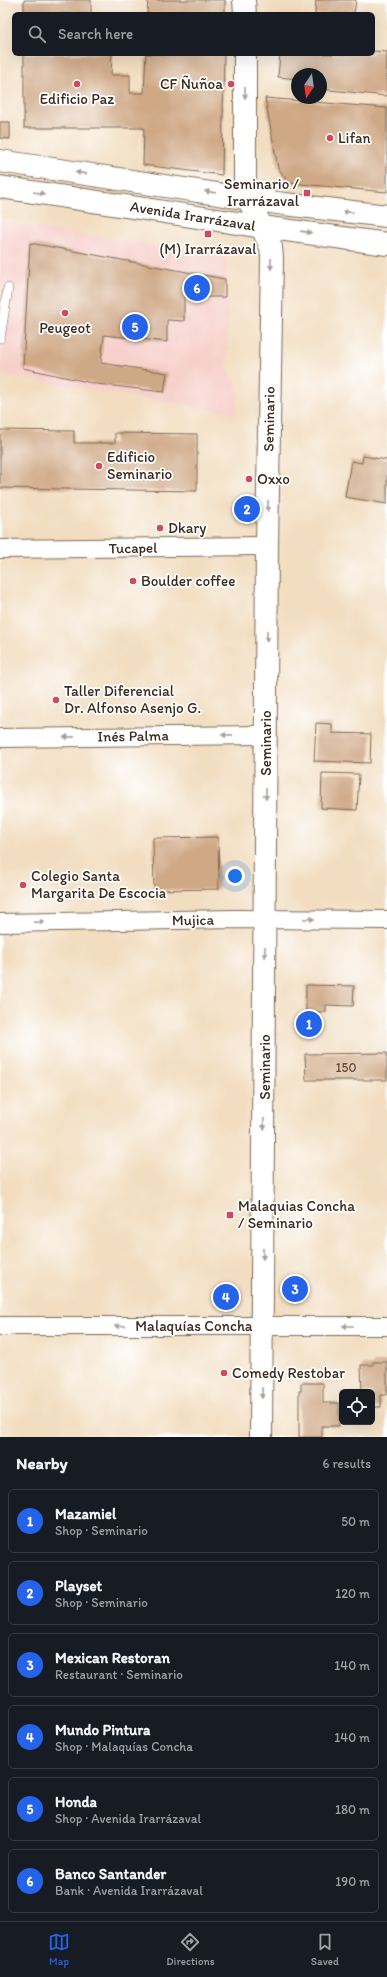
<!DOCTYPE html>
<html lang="en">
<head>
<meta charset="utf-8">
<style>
	:root { --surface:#171b24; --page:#20242c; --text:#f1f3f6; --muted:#9ea1a6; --line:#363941; --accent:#2563eb }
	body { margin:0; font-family:Itim,sans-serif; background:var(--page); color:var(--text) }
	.controls { position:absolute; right:12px; bottom:12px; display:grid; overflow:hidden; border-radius:6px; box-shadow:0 4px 16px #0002 }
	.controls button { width:36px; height:36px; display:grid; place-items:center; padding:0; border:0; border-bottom:1px solid var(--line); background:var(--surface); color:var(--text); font:20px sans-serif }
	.compass { position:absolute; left:291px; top:68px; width:36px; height:36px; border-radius:50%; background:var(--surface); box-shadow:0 4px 16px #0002; rotate:193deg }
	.you { position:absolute; left:235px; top:876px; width:14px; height:14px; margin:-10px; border:3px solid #fff; border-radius:50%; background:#1a73e8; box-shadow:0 0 0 6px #1a73e833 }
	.badge { display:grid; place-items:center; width:26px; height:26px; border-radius:50%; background:var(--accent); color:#fff; font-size:13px; font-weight:700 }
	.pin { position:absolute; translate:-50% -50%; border:2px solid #fff; box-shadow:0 1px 4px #0006 }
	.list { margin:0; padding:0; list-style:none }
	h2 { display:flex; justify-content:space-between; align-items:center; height:52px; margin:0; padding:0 16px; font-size:17px }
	h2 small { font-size:13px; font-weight:400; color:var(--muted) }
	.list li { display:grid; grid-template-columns:26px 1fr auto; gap:12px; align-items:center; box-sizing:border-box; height:64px; margin:0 8px 8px; padding:0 8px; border:1px solid var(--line); border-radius:6px }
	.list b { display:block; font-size:15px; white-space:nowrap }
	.list p { margin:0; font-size:13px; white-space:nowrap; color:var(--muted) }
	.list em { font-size:13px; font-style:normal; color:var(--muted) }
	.icon { flex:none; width:22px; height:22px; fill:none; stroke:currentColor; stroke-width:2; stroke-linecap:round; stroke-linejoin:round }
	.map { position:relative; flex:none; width:387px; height:1437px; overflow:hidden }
	.search { position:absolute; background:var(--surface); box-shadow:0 4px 16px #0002; left:12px; right:12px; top:12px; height:44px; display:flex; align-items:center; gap:10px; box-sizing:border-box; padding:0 14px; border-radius:6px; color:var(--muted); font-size:15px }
	.sheet { height:484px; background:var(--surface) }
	nav { display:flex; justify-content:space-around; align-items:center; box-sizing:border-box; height:56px; border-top:1px solid var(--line); background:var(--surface); font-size:11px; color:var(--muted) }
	nav a { display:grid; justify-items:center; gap:2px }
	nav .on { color:var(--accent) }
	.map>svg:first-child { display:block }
</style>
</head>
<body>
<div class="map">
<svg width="387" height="1437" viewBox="0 0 387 1437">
	<rect width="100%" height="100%" fill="#fff"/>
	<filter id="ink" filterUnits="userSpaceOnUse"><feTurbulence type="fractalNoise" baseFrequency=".025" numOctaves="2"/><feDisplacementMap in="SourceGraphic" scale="8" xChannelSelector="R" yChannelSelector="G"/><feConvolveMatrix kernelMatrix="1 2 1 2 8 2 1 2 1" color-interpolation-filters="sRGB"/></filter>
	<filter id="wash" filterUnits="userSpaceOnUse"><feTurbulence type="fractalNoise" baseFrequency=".012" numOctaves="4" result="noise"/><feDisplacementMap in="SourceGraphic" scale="16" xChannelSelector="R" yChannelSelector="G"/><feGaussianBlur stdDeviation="0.9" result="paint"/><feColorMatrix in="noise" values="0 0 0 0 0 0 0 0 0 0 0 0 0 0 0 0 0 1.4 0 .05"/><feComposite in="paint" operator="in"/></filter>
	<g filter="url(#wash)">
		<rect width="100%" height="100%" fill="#f2ddc0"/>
		<path fill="#f7d0cb" d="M 0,222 L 226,256 L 228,370 L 237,384 L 237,414 L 0,374 Z"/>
		<g id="blocks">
			<path fill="#cfa885" d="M 24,0 L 91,0 L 91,14 L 24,14 Z
				M 148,0 L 225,0 L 225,14 L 147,14 Z
				M 316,0 L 356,0 L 354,14 L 315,14 Z
				M 373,51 L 387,52 L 387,96 L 321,89 L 321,74 L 297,74 L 297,79 L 278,77 L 280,54 L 373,54 Z
				M 24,54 L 112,54 L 111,75 L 130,75 L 130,93 L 144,93 L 146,54 L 224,54 L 222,175 L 143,165 L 144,128 L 24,128 Z
				M 265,98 L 387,108 L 387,192 L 289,183 L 278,168 Z
				M 0,122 L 10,122 L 10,139 L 0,138 Z
				M 30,243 L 225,279 L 225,297 L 184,297 L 184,321 L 167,320 L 167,342 L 104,335 L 101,363 L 167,373 L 164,392 L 97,384 L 23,368 Z
				M 0,430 L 74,431 L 74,443 L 115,443 L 115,433 L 197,434 L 197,491 L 0,488 Z
				M 363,456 L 387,460 L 387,504 L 345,497 L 351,461 L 362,463 Z
				M 316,723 L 332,724 L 332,733 L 371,734 L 370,763 L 314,761 Z
				M 322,773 L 359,774 L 357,810 L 321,808 Z
				M 218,837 L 219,889 L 154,890 L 153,838 Z
				M 306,985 L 354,986 L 353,1006 L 326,1005 L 326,1012 L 306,1012 Z
				M 387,1053 L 387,1080 L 306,1080 L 305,1054 Z
				M 373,1362 L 387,1362 L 387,1395 L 381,1395 L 381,1407 L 372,1407 L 372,1392 L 362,1392 L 361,1365 L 373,1365 Z
				M 301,1383 L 323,1383 L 323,1403 L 339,1403 L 339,1426 L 322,1426 L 322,1437 L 299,1437 L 299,1391 L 301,1391 Z"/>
		</g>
	</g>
	<g filter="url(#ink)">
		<use href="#blocks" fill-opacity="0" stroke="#7b6957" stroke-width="1"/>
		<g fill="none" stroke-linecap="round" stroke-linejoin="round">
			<g stroke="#7b6957" stroke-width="10">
				<path id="service" d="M 0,338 L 8,288"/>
			</g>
			<g stroke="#7b6957" stroke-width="20">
				<path id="minor" d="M 0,549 L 267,546
					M 0,738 L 266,735
					M 0,923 L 235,919 L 387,920
					M 0,1326 L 387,1326"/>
			</g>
			<g stroke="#7b6957" stroke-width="24">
				<path id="tertiary" d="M 244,0 L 245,14
					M 245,54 L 245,179 L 248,198 L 271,247 L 272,258 L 267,546 L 261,1437"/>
			</g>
			<g stroke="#7b6957" stroke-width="24">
				<path id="primary" d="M 0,161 L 284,204 L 387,216
					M 0,187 L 263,227 L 387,244"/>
			</g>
			<use href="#service" stroke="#fff" stroke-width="9"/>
			<use href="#minor" stroke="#fff" stroke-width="18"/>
			<use href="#tertiary" stroke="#fff" stroke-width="22"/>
			<use href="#primary" stroke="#fff" stroke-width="22"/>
		</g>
		<defs><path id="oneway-solid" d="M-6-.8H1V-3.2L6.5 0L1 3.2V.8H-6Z"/></defs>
		<g fill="#a79f9a">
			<use href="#oneway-solid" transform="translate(245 93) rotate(90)"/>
			<use href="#oneway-solid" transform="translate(81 173) rotate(-172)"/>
			<use href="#oneway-solid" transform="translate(210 192) rotate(-172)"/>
			<use href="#oneway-solid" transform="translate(39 193) rotate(9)"/>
			<use href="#oneway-solid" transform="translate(348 212) rotate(-174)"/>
			<use href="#oneway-solid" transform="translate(306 232) rotate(8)"/>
			<use href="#oneway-solid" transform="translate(271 264) rotate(91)"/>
			<use href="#oneway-solid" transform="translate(268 506) rotate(91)"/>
			<use href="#oneway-solid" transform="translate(267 636) rotate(90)"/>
			<use href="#oneway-solid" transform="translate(227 735) rotate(179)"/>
			<use href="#oneway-solid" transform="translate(69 737) rotate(179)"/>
			<use href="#oneway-solid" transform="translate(266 794) rotate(90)"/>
			<use href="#oneway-solid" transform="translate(309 919)"/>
			<use href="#oneway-solid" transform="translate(39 922) rotate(-1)"/>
			<use href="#oneway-solid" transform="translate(265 952) rotate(90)"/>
			<use href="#oneway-solid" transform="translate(264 1124) rotate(90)"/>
			<use href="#oneway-solid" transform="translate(263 1254) rotate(90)"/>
			<use href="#oneway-solid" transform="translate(120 1326) rotate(180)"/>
			<use href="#oneway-solid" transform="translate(348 1326) rotate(180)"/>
			<use href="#oneway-solid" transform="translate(262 1393) rotate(91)"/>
		</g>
	</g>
	<g fill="#d1495b" stroke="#fff" stroke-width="1.5">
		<circle cx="77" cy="84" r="4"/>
		<circle cx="231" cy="84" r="4"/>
		<circle cx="330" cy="138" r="4"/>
		<rect x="303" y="189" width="8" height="8" rx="2"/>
		<rect x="204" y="230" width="8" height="8" rx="2"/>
		<circle cx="65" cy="313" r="4"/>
		<circle cx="99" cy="466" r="4"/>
		<circle cx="249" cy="479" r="4"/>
		<circle cx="160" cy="528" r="4"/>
		<circle cx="133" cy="581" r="4"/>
		<circle cx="56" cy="700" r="4"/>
		<circle cx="23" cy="885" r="4"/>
		<rect x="226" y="1211" width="8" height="8" rx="2"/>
		<circle cx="224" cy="1373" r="4"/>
	</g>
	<g text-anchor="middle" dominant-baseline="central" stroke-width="3.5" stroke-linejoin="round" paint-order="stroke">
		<g font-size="13" fill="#604a38">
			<text x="346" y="1067">150</text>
		</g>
		<g font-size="15" fill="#3b2a1e" stroke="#fff" text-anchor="start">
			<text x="223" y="84" text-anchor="end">CF Ñuñoa</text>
			<text x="77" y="99" text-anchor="middle">Edificio Paz</text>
			<text x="338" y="138">Lifan</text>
			<text x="299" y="184" text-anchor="end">Seminario /<tspan x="299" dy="17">Irarrázaval</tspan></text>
			<text x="208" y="249" text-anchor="middle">(M) Irarrázaval</text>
			<text x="65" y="328" text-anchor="middle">Peugeot</text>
			<text x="107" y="457">Edificio<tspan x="107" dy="17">Seminario</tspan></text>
			<text x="257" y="479">Oxxo</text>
			<text x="168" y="528">Dkary</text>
			<text x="141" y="581">Boulder coffee</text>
			<text x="64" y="691">Taller Diferencial<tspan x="64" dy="17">Dr. Alfonso Asenjo G.</tspan></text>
			<text x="31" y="876">Colegio Santa<tspan x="31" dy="17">Margarita De Escocia</tspan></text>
			<text x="238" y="1206">Malaquias Concha<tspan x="238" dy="17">/ Seminario</tspan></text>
			<text x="232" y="1373">Comedy Restobar</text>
		</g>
		<g font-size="15" fill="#3b2a1e" stroke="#fff">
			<text transform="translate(193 216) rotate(9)">Avenida Irarrázaval</text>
			<text transform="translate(269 419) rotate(-89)">Seminario</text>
			<text transform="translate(133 548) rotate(-1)">Tucapel</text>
			<text transform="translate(133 736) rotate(-1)">Inés Palma</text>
			<text transform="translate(266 743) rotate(-90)">Seminario</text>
			<text transform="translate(193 920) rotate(-1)">Mujica</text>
			<text transform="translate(265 1067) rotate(-90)">Seminario</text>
			<text x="194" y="1326">Malaquías Concha</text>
		</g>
	</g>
</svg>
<div class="controls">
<button><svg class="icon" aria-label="locate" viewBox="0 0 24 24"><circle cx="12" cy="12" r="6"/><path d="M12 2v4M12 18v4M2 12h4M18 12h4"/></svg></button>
</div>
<svg class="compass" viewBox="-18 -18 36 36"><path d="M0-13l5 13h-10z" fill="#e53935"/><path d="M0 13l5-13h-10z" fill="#9ea1a6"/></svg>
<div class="you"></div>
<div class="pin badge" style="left:309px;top:1024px">1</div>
<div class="pin badge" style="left:247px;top:509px">2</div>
<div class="pin badge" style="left:295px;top:1289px">3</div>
<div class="pin badge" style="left:226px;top:1297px">4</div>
<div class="pin badge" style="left:135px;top:327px">5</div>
<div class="pin badge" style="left:197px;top:288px">6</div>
<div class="search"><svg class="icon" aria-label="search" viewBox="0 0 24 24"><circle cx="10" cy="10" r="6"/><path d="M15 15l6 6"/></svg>Search here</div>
</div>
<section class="sheet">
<h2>Nearby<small>6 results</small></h2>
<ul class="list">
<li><span class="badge">1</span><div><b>Mazamiel</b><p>Shop · Seminario</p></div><em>50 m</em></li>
<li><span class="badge">2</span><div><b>Playset</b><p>Shop · Seminario</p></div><em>120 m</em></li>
<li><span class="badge">3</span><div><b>Mexican Restoran</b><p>Restaurant · Seminario</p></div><em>140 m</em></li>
<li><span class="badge">4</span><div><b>Mundo Pintura</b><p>Shop · Malaquías Concha</p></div><em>140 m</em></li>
<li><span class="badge">5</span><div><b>Honda</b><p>Shop · Avenida Irarrázaval</p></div><em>180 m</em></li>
<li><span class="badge">6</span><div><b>Banco Santander</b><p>Bank · Avenida Irarrázaval</p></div><em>190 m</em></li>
</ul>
</section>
<nav>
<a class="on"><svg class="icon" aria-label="map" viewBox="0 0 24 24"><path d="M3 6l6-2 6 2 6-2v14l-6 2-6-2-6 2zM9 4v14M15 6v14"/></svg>Map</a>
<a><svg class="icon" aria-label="directions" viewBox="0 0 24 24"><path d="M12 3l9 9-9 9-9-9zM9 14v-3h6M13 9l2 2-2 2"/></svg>Directions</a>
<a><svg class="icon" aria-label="saved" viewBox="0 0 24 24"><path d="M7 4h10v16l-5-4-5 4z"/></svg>Saved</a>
</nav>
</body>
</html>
